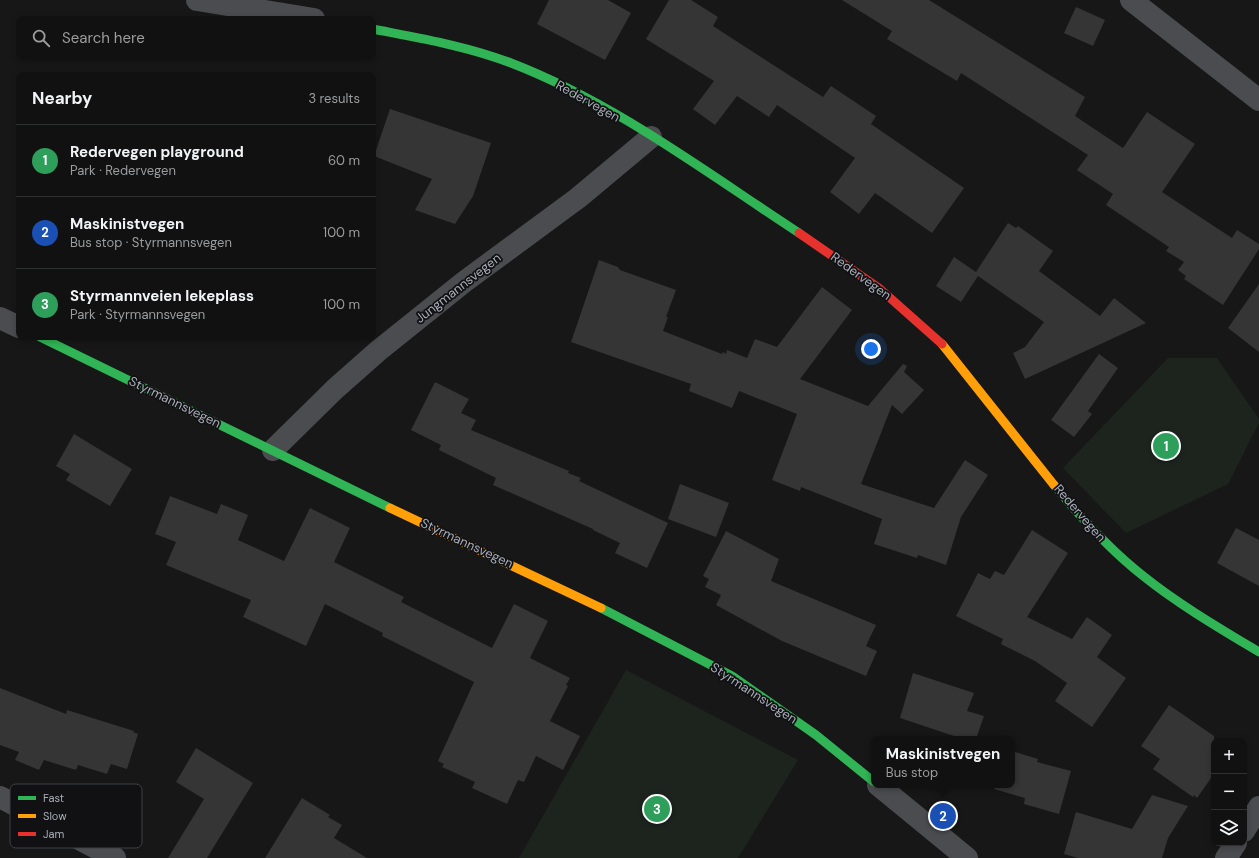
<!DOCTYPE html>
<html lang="en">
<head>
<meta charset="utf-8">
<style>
	:root { --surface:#111; --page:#1a1a1a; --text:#f1f3f6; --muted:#9c9d9f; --line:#303131; --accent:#7c3aed }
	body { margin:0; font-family:"DM Sans",sans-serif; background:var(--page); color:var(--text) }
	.controls { position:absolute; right:12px; bottom:12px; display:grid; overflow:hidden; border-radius:8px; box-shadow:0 2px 6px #0003 }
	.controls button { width:36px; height:36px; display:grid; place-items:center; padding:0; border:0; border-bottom:1px solid var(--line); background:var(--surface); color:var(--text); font:20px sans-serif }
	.you { position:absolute; left:871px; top:349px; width:14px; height:14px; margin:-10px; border:3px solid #fff; border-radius:50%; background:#1a73e8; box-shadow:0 0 0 6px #1a73e833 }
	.badge { display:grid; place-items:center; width:26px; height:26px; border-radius:50%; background:var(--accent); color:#fff; font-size:13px; font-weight:700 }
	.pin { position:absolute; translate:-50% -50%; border:2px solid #fff; box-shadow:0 1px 4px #0006 }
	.popup { position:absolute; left:871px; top:736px; width:144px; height:52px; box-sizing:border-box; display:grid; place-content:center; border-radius:8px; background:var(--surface); filter:drop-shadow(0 1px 3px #0005); font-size:13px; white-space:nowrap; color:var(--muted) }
	.popup b { font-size:15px; color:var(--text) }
	.popup::after { content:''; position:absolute; left:50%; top:100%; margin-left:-8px; border:8px solid transparent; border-top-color:var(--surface) }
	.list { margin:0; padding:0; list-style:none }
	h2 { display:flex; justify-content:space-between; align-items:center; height:52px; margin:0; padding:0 16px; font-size:17px }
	h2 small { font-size:13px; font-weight:400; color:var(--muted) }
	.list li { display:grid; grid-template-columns:26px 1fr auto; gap:12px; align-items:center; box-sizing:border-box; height:72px; padding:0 16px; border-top:1px solid var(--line) }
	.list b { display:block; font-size:15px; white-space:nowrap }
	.list p { margin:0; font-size:13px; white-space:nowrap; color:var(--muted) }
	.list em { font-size:13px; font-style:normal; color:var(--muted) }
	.icon { flex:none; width:22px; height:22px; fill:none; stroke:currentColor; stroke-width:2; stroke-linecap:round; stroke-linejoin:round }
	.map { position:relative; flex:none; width:1259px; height:858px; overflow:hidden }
	.search { position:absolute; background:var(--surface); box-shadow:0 2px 6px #0003; left:16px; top:16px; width:360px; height:44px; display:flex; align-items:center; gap:10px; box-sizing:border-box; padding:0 14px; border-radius:8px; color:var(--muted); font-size:15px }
	.panel { position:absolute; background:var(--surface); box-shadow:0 2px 6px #0003; left:16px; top:72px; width:360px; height:268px; border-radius:8px }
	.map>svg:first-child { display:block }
</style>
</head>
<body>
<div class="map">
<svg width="1259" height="858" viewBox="0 0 1259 858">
	<rect width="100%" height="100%" fill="#171717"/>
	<path fill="#1d241e" d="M 1168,358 L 1217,358 L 1259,419 L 1259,423 L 1228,484 L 1126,533 L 1063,468 Z
		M 626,670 L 798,760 L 738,858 L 519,858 Z"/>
	<path fill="#353536" d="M 549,0 L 608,0 L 631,13 L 605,60 L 537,24 Z
		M 669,0 L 691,0 L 718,17 L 713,26 L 823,97 L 831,86 L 876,116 L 871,124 L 964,188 L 932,233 L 875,193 L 859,214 L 830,192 L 855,158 L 777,105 L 769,117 L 737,96 L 715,125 L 693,109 L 714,81 L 646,39 Z
		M 842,0 L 929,0 L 1085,97 L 1075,116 L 1123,148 L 1147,112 L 1195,144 L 1162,192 L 1232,238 L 1237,230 L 1259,244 L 1259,249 L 1223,305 L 1184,279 L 1186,276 L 1178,270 L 1184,262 L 1166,251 L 1169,247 L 1106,205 L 1113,194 L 1077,170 L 1088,155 L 961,73 L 957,81 L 887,39 L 892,31 Z
		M 1076,7 L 1105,20 L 1093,46 L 1064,33 Z
		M 390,109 L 491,143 L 473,196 L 455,224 L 415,210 L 432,179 L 374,156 Z
		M 1008,223 L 1016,228 L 1018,226 L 1053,251 L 1039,271 L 1100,316 L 1114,298 L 1146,323 L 1025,379 L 1013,353 L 1025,347 L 1044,322 L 978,276 L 961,302 L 936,286 L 954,257 L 976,272 Z
		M 599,260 L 618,267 L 620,270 L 676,290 L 666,317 L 668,317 L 663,331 L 722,354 L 723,352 L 726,354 L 727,350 L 747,358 L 755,339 L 777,347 L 822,287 L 852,310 L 800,379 L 868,406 L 903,364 L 907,366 L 904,372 L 924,390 L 902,414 L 892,405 L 861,484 L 934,508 L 965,460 L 988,475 L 961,517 L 946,565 L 918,555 L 917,558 L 874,544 L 882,519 L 801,487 L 800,491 L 772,480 L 797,414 L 739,391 L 732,408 L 689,391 L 691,384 L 571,342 Z
		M 1259,284 L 1259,352 L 1228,328 Z
		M 1099,354 L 1118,368 L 1088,411 L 1092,414 L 1074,437 L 1051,420 Z
		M 435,382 L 469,399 L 461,413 L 476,420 L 471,430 L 569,471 L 568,473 L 581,478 L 579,481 L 668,523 L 647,568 L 615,553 L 620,543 L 593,530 L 593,529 L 493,485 L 496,478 L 439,450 L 441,445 L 411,430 Z
		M 74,434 L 132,469 L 110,506 L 66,480 L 70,474 L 56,466 Z
		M 680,484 L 729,503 L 716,537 L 668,519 Z
		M 170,496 L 217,514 L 221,504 L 248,515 L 238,540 L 284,561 L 310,508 L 350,528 L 334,562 L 404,597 L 401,602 L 492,648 L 514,604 L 548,621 L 530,658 L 570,678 L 566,685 L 568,686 L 550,721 L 580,736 L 563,770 L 536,756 L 524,782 L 518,780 L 507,804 L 472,788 L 475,782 L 442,767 L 444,764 L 438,761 L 474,682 L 382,636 L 383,633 L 325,604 L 306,646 L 243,617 L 251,600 L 166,565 L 176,542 L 155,534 Z
		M 1236,528 L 1259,540 L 1259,586 L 1217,563 Z
		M 1032,530 L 1068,553 L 1027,617 L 1072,639 L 1087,617 L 1112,635 L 1097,657 L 1126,678 L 1092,727 L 1055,701 L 1067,683 L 1035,661 L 1001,644 L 1003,639 L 956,616 L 978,573 L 990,579 L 995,571 L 1004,575 Z
		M 726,531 L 779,559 L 771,581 L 876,625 L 866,646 L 877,651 L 866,676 L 782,641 L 716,605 L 721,595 L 705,587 L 709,579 L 703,576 Z
		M 913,673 L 974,693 L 967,711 L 984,716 L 976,739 L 963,739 L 900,718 Z
		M 0,688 L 66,714 L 67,710 L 134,731 L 133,732 L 138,734 L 127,769 L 111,764 L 107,774 L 78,765 L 76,770 L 44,760 L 39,770 L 15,760 L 19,752 L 0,745 Z
		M 1169,705 L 1214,736 L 1214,774 L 1197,798 L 1194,795 L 1193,797 L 1153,769 L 1160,759 L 1141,746 Z
		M 196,748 L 253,783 L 207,858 L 168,858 L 204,799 L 176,782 Z
		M 1012,751 L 1038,759 L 1037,762 L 1071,771 L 1059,814 L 1024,804 L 1025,798 L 994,789 L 995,785 L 1012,785 Z
		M 1152,795 L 1188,806 L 1168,838 L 1162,858 L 1078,858 L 1064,854 L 1076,812 L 1132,829 Z
		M 302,798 L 330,815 L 328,817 L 342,825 L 334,838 L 367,858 L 265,858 Z"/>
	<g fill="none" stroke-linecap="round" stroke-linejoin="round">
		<path stroke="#4b4c50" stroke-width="22" d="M 197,0 L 314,19
			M 1131,0 L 1259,100
			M 0,318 L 19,327
			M 273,450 L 335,389 L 378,351 L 464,282 L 578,198 L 651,137
			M 878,785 L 967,858
			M 0,797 L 115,858
			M 1244,831 L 1259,807
			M 1226,858 L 1236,843"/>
		<path stroke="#30b455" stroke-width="9" d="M 373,29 C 419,38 467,46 511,63 C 615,103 707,173 799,233
			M 40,337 L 390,508
			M 1054,485 C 1081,518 1109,549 1142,575 C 1178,604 1219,628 1259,652
			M 601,608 L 732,676 L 816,735 L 874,782"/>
		<path stroke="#ff9f0a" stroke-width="9" d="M 942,344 L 1054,485
			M 390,508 L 601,608"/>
		<path stroke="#e5322d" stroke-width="9" d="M 799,233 L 880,289 L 942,344"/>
	</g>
	<g text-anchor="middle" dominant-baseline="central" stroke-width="3.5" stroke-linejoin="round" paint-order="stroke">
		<g font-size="13" fill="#a8adb8" stroke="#111113">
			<text transform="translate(588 101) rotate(29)">Redervegen</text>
			<text transform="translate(861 276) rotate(36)">Redervegen</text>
			<text transform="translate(458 288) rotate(-38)">Jungmannsvegen</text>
			<text transform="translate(175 402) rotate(26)">Styrmannsvegen</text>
			<text transform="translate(1080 513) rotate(49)">Redervegen</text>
			<text transform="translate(467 543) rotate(25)">Styrmannsvegen</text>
			<text transform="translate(754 693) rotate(33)">Styrmannsvegen</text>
		</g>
	</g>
	<rect x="10" y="784" width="132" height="64" rx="6" fill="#111113" stroke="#3e4045" stroke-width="1"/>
	<rect x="18" y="796" width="18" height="4" fill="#30b455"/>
	<rect x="18" y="814" width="18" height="4" fill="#ff9f0a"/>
	<rect x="18" y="832" width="18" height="4" fill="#e5322d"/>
	<g font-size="11" fill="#a8adb8">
		<text x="43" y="802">Fast</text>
		<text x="43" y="820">Slow</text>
		<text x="43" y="838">Jam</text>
	</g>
</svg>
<div class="controls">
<button>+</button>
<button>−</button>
<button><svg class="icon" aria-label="layers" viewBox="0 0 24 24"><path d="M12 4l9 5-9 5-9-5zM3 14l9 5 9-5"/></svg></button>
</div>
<div class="you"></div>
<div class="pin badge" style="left:1166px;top:446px;background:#2e9e5b">1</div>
<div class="pin badge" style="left:943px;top:816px;background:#1a4fb4">2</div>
<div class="popup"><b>Maskinistvegen</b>Bus stop</div>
<div class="pin badge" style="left:657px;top:809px;background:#2e9e5b">3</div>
<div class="search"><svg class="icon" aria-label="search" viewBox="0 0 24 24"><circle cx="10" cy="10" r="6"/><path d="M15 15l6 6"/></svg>Search here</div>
<section class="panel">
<h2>Nearby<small>3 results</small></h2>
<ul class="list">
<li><span class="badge" style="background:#2e9e5b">1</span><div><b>Redervegen playground</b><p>Park · Redervegen</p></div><em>60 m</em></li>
<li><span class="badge" style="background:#1a4fb4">2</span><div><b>Maskinistvegen</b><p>Bus stop · Styrmannsvegen</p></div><em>100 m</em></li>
<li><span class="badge" style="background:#2e9e5b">3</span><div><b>Styrmannveien lekeplass</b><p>Park · Styrmannsvegen</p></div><em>100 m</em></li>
</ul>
</section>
</div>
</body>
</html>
